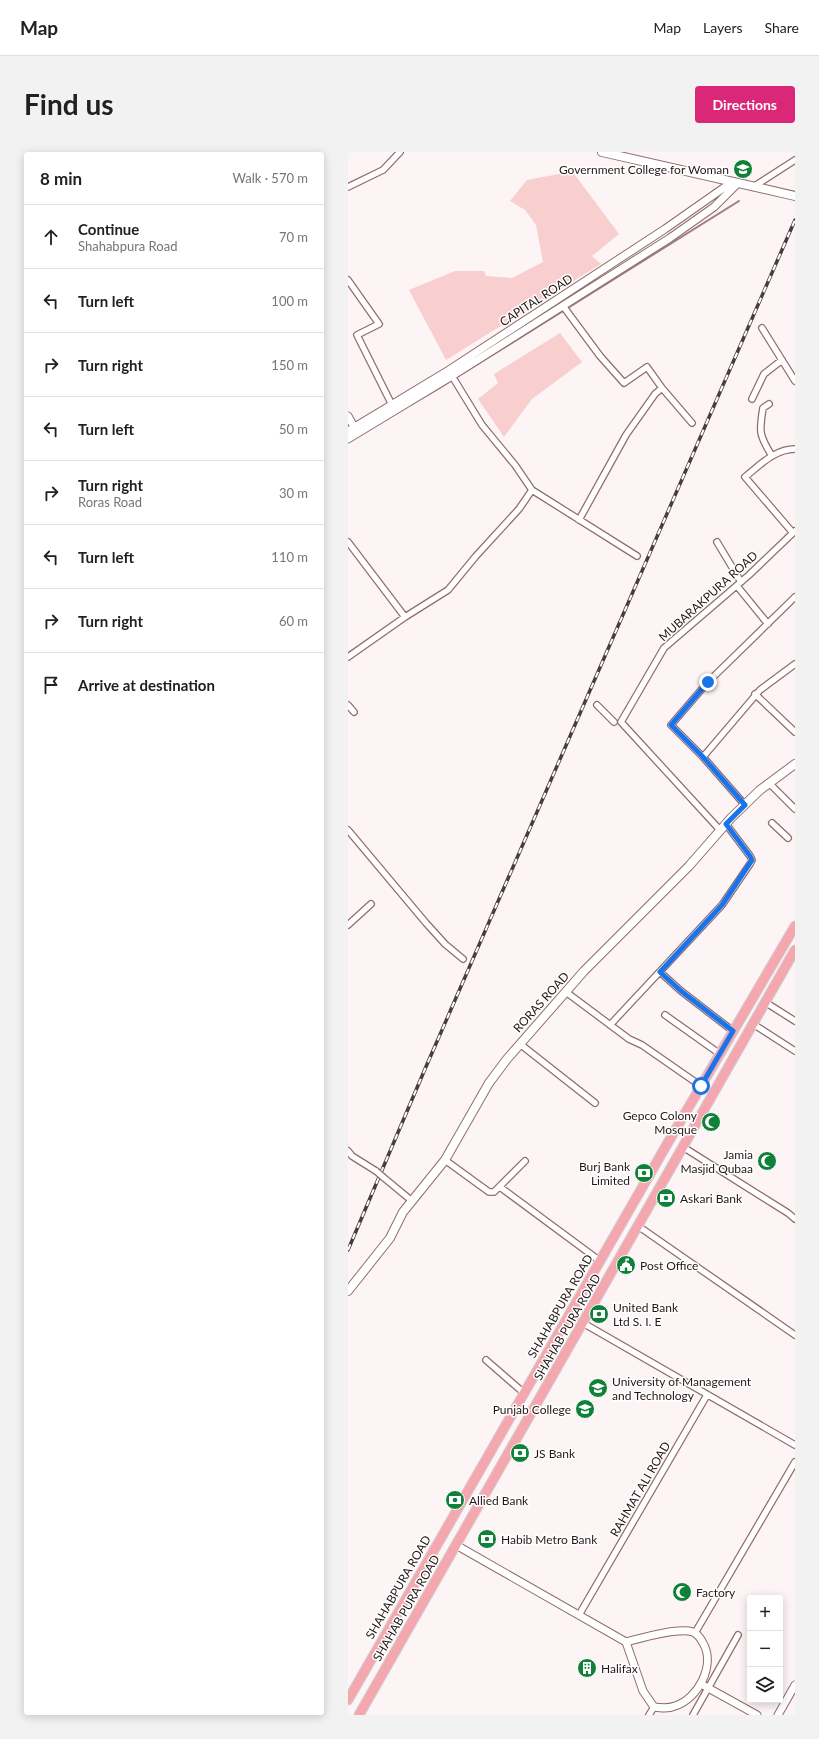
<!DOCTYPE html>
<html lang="en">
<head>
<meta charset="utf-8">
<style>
	:root { --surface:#fff; --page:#f2f2f2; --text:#202124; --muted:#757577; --line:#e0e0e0; --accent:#db2777 }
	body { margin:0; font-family:Lato,sans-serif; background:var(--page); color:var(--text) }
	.controls { position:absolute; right:12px; bottom:12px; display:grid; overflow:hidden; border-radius:4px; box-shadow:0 2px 10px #0003 }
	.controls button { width:36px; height:36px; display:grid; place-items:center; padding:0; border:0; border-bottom:1px solid var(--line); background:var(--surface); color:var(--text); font:20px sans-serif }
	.stop { position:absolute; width:12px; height:12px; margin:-9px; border:3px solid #1a73e8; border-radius:50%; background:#fff }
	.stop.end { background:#1a73e8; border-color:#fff; box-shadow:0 1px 4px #0008 }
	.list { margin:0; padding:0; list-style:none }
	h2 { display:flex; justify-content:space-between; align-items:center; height:52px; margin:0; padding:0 16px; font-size:17px }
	h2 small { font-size:13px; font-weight:400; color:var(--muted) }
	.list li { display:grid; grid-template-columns:26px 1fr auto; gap:12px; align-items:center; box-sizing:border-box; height:64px; padding:0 16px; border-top:1px solid var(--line) }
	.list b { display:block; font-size:15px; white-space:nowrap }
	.list p { margin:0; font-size:13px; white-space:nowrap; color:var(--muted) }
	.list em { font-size:13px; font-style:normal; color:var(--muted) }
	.icon { flex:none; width:22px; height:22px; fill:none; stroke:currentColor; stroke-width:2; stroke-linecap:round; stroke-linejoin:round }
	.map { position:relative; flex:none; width:447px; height:1563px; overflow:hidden; border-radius:4px }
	header { display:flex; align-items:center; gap:24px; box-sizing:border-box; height:56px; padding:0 20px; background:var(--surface); border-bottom:1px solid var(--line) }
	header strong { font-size:19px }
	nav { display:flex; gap:22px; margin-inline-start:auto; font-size:14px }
	.intro { display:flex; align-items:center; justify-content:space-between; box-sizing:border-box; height:96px; padding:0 24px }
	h1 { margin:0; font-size:28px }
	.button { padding:10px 18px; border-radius:4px; background:var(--accent); color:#fff; font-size:14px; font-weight:700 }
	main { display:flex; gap:24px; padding:0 24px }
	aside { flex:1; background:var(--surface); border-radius:4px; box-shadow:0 2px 10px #0003 }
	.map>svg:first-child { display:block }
</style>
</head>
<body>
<header>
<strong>Map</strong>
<nav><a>Map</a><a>Layers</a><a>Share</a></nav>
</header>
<div class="intro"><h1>Find us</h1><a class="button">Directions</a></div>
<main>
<aside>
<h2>8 min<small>Walk · 570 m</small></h2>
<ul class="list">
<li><svg class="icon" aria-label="ahead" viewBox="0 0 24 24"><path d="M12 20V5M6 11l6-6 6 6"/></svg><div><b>Continue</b><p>Shahabpura Road</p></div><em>70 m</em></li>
<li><svg class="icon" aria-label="left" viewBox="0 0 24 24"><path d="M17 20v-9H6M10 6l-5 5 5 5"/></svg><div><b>Turn left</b></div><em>100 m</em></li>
<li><svg class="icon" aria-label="right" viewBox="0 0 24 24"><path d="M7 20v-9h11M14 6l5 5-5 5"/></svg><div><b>Turn right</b></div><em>150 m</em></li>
<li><svg class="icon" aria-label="left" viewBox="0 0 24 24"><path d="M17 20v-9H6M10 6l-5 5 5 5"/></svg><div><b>Turn left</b></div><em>50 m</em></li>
<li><svg class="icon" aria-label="right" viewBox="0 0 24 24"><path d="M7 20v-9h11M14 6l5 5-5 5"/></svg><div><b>Turn right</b><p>Roras Road</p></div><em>30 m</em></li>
<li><svg class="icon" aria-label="left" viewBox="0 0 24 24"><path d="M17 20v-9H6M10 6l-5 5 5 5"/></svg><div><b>Turn left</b></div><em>110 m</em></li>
<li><svg class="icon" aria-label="right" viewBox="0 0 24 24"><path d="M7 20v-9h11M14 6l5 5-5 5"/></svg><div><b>Turn right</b></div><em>60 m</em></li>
<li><svg class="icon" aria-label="arrive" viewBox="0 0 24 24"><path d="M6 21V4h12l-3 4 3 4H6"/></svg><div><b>Arrive at destination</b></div></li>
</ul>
</aside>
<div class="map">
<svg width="447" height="1563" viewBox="0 0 447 1563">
	<rect width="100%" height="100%" fill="#fdf4f5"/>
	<path fill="#f9cecf" d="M 221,15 L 271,82 L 244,104 L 253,112 L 98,208 L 61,138 L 107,119 L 136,119 L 138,124 L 164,126 L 195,110 L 188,73 L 177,58 L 162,49 L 179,28 L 211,22 Z
		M 212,181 L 234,210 L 184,247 L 156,285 L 130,247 L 150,231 L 146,222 Z"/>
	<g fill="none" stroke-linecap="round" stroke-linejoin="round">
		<path stroke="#9f7e7f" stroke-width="2" d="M 61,254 L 90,237 L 391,49"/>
		<g stroke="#916d6e" stroke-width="8">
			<path id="minor" d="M 0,35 L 35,18 L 52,0
				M 405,35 L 447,8
				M 0,128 L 31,172 L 9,183 L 44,253
				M 215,154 L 252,204 L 276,231 L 299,215 L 314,236 L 344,271
				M 414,176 L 447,229
				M 104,224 L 134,273 L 167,313 L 184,338 L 289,404
				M 404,247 L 416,222 L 434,208
				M 421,252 L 415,256 C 411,280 411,283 424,304
				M 231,368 L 278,283 L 307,242 L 314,236
				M 445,381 L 397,325 C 412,313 427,297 447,297
				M 0,390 L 57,465
				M 369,390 L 393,430
				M 389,434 L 420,472
				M 0,505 L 57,465 L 100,438 L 128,404 L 171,357 L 184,338
				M 407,542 L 447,580
				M 0,553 L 6,560
				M 249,553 L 266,570
				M 355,605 L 412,538 L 447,512
				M 421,631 L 447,657
				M 397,653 L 355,605 L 323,573 L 360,530 L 447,445
				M 424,671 L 440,686
				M 0,678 L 78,771 L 97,792 L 115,807
				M 372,678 L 273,570 L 316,496 L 401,423 L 447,379
				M 0,773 L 23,752
				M 312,820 L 333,839 L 385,879
				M 218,840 L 281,887 L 294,893 L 353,934
				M 417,850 L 447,869
				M 317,863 L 372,902
				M 405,872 L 447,899
				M 262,873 L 374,753 L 402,712 L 404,708 L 402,704 L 378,672
				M 172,892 L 247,951
				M 335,995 L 440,1061 L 447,1067
				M 0,999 L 4,1004 L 28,1019
				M 97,1008 L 141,1040 L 146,1040 L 177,1009
				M 35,1025 L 64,1049
				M 152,1035 L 252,1109
				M 290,1074 L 447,1183
				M 235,1171 L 447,1293
				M 138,1208 L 176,1241
				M 231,1463 L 359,1243
				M 347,1481 L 447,1310
				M 301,1563 L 306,1555
				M 345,1563 L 390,1483"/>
		</g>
		<g stroke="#916d6e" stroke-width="9">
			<path id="tertiary" d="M 0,264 L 6,275
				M 0,279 L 101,218 L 317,77 L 384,30
				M 0,287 L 104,224 L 322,86 L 366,55 L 390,31
				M 108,1393 L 278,1490 L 295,1539 L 306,1555 C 313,1556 320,1557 327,1554 C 350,1547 368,1513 355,1491 C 353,1487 350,1482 345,1480 C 330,1475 294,1486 278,1490
				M 353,1532 L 409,1563
				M 430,1563 L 447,1533"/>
		</g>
		<g stroke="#916d6e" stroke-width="10">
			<path id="secondary" d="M 254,0 L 447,44
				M 0,1139 L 42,1086 L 55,1060 L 97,1008 L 141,931 L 159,907 L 236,819 L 341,714 L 383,666 L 412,638 L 447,612"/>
		</g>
		<g stroke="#d3d1d1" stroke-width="11">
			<path id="primary" d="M 0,1548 L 322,987 L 447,774
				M 11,1563 L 447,798"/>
		</g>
		<use href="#minor" stroke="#fff" stroke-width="5.5"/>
		<use href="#tertiary" stroke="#fff" stroke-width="7"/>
		<use href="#secondary" stroke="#fff" stroke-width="8"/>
		<use href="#primary" stroke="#f4a7af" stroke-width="9"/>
		<g stroke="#493c3c" stroke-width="3.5">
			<path id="rail" d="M 0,1098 L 77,917 L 447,68"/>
		</g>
		<use href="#rail" stroke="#fff" stroke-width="2" stroke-dasharray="6" stroke-linecap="butt"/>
		<g stroke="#916d6e" stroke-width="8" stroke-linecap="butt">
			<path id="minor-bridge" d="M 28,1019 L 35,1025"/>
		</g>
		<use href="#minor-bridge" stroke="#fff" stroke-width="5.5"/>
	</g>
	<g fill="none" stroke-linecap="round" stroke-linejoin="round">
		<path stroke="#1a73e8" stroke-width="5" d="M 353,934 L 385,879 L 333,839 L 312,820 L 374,753 L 404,708 L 402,704 L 378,672 L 397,653 L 355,605 L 323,573 L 360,530"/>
	</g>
	<defs>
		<g id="university-disc" transform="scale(1)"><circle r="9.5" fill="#108138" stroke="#fff"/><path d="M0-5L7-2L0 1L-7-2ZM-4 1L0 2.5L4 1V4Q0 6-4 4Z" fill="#fff"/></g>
		<g id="mosque-disc" transform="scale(1)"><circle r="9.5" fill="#108138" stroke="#fff"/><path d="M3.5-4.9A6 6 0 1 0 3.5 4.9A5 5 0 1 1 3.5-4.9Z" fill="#fff"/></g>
		<g id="bank-disc" transform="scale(1)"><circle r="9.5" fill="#108138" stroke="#fff"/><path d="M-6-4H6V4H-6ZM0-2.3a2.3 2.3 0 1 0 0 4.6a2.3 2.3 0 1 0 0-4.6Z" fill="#fff"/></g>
		<g id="civic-disc" transform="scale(1)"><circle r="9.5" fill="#108138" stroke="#fff"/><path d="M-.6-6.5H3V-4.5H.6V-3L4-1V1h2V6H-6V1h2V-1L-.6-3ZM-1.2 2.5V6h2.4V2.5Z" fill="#fff"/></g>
		<g id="building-disc" transform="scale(1)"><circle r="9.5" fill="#108138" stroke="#fff"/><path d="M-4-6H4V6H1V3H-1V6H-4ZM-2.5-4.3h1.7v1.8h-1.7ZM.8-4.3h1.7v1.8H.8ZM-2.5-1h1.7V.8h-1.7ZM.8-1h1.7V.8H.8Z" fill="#fff"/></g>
	</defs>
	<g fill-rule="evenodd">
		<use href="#university-disc" x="395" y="17"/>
		<use href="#mosque-disc" x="363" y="970"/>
		<use href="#mosque-disc" x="419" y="1009"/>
		<use href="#bank-disc" x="296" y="1021"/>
		<use href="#bank-disc" x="318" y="1046"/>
		<use href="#civic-disc" x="278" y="1113"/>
		<use href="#bank-disc" x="251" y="1162"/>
		<use href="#university-disc" x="250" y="1236"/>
		<use href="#university-disc" x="237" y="1257"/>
		<use href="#bank-disc" x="172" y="1301"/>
		<use href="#bank-disc" x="107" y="1348"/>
		<use href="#bank-disc" x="139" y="1387"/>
		<use href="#mosque-disc" x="334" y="1440"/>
		<use href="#building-disc" x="239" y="1516"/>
	</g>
	<g text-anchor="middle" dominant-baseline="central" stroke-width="3" stroke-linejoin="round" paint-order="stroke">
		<g font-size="12" fill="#251717" stroke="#fff" text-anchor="start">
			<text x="381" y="17" text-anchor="end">Government College for Woman</text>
			<text x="349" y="963" text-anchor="end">Gepco Colony<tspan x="349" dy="14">Mosque</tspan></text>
			<text x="405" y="1002" text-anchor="end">Jamia<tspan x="405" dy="14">Masjid Qubaa</tspan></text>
			<text x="282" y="1014" text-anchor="end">Burj Bank<tspan x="282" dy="14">Limited</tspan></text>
			<text x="332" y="1046">Askari Bank</text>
			<text x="292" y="1113">Post Office</text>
			<text x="265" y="1155">United Bank<tspan x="265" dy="14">Ltd S. I. E</tspan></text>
			<text x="264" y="1229">University of Management<tspan x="264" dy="14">and Technology</tspan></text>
			<text x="223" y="1257" text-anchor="end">Punjab College</text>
			<text x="186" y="1301">JS Bank</text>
			<text x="121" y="1348">Allied Bank</text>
			<text x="153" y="1387">Habib Metro Bank</text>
			<text x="348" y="1440">Factory</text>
			<text x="253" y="1516">Halifax</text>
		</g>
		<g font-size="12" fill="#251717" stroke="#fff">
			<text transform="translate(188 148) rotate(-33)">CAPITAL ROAD</text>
			<text transform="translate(360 444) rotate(-42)">MUBARAKPURA ROAD</text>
			<text transform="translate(193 850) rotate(-48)">RORAS ROAD</text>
			<text transform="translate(212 1154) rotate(-60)">SHAHABPURA ROAD</text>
			<text transform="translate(219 1175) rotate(-60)">SHAHAB PURA ROAD</text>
			<text transform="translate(292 1337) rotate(-60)">RAHMAT ALI ROAD</text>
			<text transform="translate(50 1435) rotate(-60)">SHAHABPURA ROAD</text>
			<text transform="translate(58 1456) rotate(-60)">SHAHAB PURA ROAD</text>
		</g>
	</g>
</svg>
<div class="controls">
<button>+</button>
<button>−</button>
<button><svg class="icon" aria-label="layers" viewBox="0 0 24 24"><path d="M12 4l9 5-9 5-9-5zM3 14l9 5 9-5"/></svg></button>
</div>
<div class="stop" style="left:353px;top:934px"></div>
<div class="stop end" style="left:360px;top:530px"></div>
</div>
</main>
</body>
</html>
